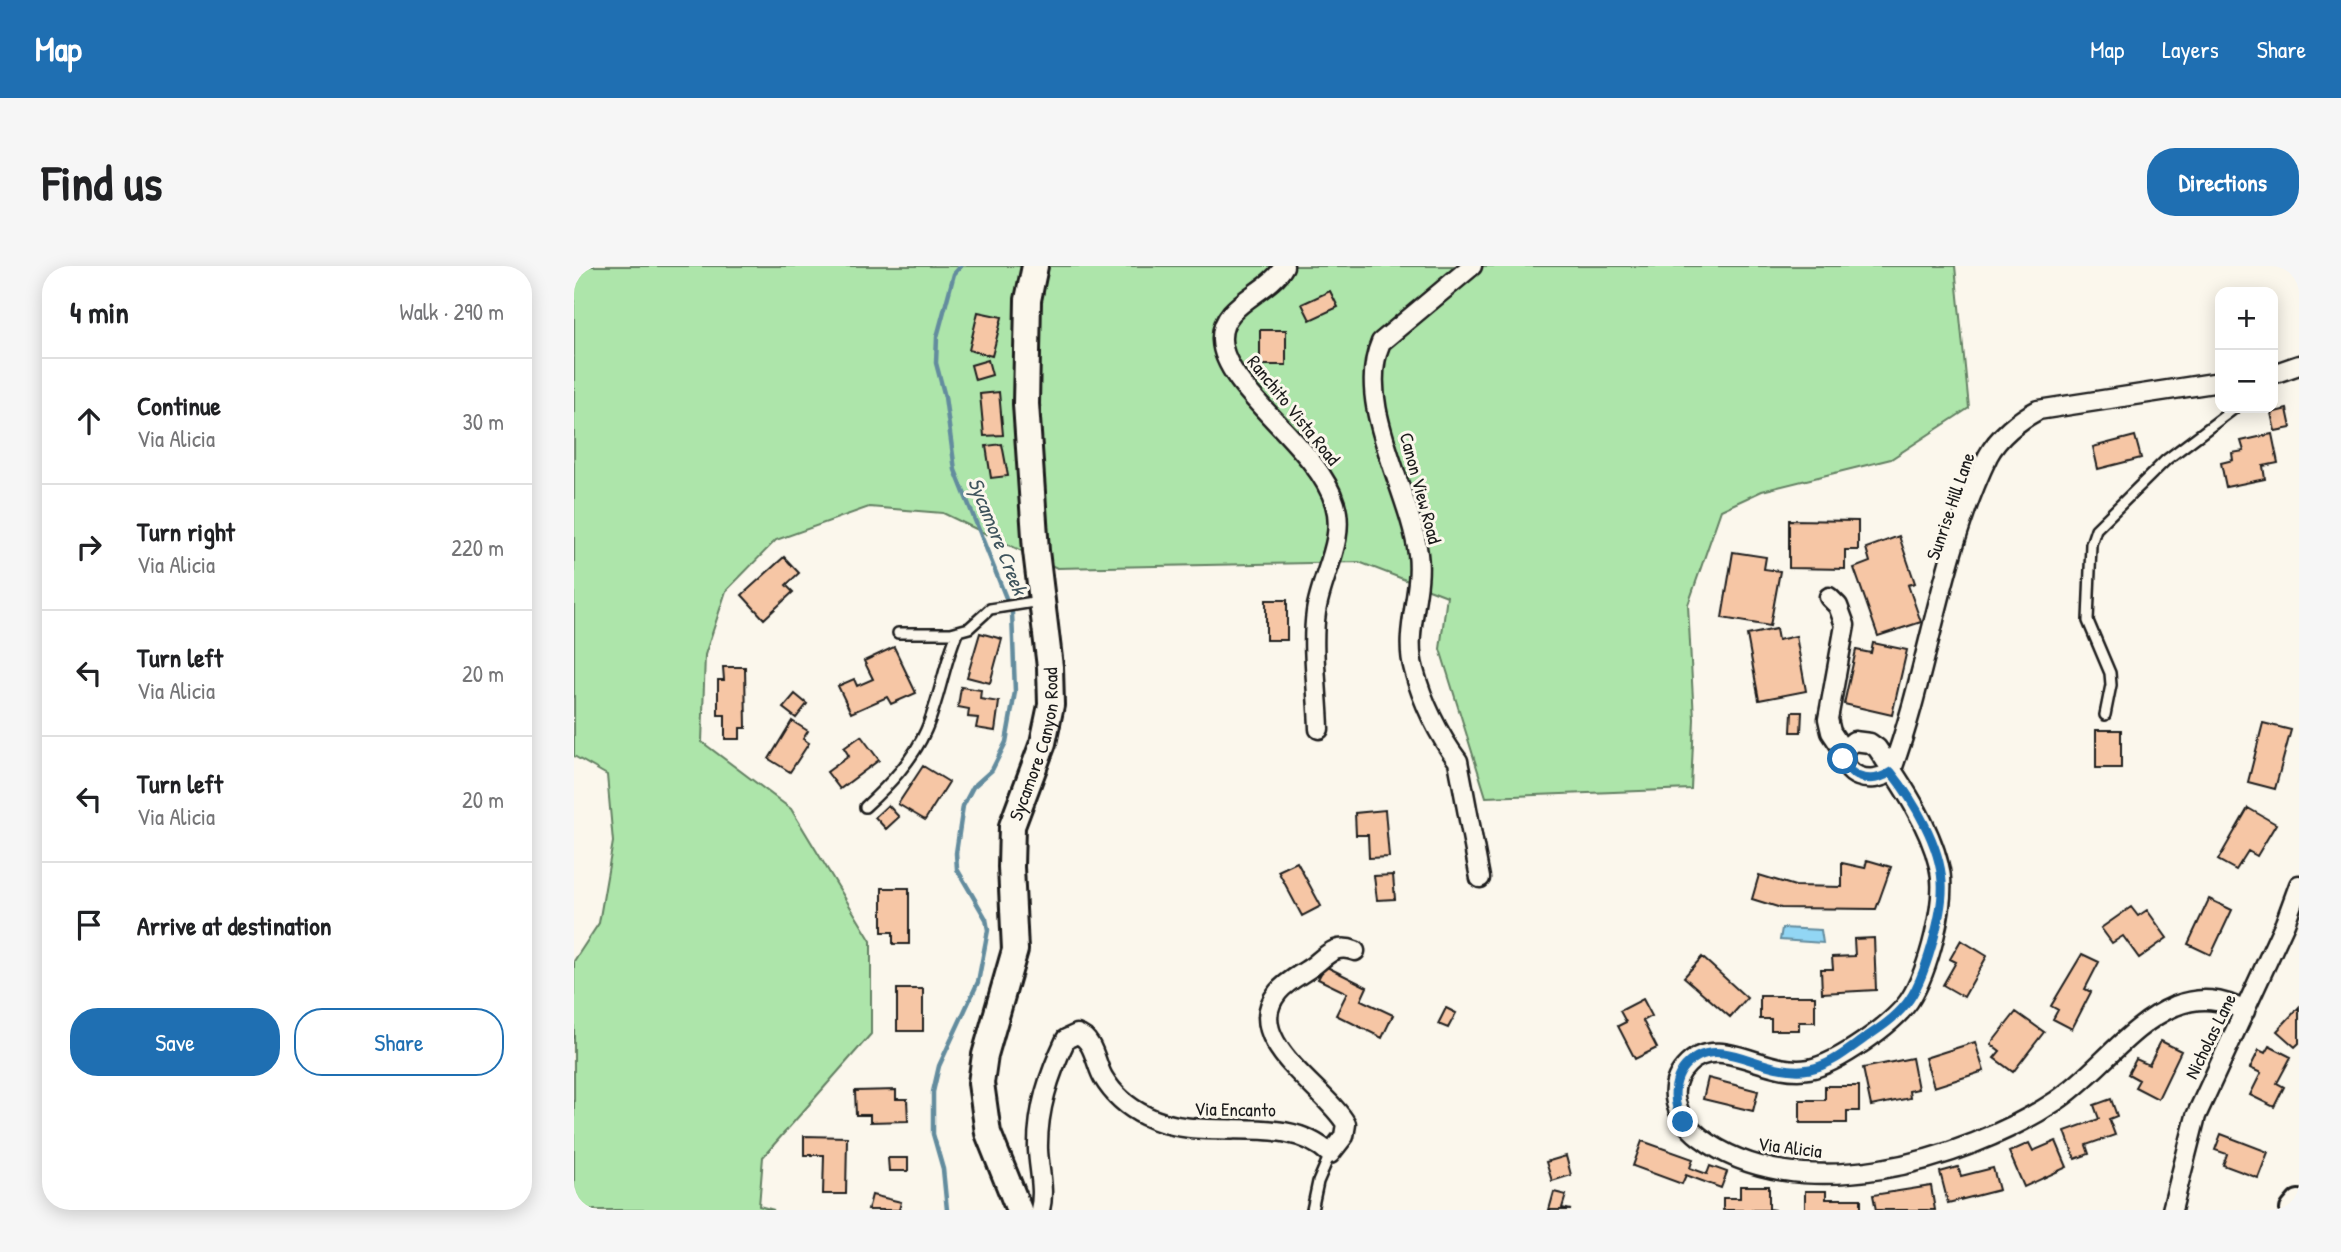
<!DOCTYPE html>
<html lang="en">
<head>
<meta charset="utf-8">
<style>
	:root { --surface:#fff; --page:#f6f6f6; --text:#202124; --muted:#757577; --line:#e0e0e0; --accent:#1f6fb2 }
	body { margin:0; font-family:"Patrick Hand",sans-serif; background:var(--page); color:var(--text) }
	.controls { position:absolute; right:21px; top:21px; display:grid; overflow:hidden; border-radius:14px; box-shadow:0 4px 18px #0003 }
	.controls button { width:63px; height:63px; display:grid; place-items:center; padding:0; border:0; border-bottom:2px solid var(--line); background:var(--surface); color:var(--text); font:35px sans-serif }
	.stop { position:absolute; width:21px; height:21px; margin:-16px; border:5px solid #1f6fb2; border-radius:50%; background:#fff }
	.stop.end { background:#1f6fb2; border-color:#fff; box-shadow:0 2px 7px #0008 }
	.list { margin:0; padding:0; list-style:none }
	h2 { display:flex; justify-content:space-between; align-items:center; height:91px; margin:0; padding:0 28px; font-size:30px }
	h2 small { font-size:23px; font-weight:400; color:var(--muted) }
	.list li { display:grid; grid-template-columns:46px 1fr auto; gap:21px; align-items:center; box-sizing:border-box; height:126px; padding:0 28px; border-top:2px solid var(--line) }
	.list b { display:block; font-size:26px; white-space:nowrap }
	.list p { margin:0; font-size:23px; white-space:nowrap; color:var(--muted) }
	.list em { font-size:23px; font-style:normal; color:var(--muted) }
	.actions { display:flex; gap:14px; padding:21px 28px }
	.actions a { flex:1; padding:16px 0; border:2px solid var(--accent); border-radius:28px; text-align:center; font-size:24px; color:var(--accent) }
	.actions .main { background:var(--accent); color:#fff }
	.icon { flex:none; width:38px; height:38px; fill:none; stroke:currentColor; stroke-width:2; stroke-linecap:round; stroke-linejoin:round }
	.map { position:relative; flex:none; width:1725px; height:944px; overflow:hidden; border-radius:28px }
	header { display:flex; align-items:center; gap:42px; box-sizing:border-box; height:98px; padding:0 35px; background:var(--accent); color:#fff }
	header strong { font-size:33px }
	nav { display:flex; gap:38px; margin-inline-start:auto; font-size:24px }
	.intro { display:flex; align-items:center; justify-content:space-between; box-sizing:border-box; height:168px; padding:0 42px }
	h1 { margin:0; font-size:49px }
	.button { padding:18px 32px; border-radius:28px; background:var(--accent); color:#fff; font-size:24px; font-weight:700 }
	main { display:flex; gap:42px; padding:0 42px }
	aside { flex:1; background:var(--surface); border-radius:28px; box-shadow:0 4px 18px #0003 }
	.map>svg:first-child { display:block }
</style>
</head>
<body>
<header>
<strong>Map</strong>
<nav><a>Map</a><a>Layers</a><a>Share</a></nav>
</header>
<div class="intro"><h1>Find us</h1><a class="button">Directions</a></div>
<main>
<aside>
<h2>4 min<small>Walk · 290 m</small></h2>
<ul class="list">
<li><svg class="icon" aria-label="ahead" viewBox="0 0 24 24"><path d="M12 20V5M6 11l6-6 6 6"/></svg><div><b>Continue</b><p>Via Alicia</p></div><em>30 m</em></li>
<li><svg class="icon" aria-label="right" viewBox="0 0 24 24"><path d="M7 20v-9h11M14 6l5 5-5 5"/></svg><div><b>Turn right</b><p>Via Alicia</p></div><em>220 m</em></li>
<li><svg class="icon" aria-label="left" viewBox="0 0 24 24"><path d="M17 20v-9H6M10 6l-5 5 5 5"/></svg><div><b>Turn left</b><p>Via Alicia</p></div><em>20 m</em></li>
<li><svg class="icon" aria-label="left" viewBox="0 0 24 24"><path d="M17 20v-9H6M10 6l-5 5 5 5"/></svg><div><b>Turn left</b><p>Via Alicia</p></div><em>20 m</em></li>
<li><svg class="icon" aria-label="arrive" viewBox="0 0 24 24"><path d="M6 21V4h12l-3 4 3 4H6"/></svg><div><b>Arrive at destination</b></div></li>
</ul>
<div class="actions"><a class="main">Save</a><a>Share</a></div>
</aside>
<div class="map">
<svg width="1725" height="944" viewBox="0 0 1725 944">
	<rect width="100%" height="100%" fill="#fbf7ec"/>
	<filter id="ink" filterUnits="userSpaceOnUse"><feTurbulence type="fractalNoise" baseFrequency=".0143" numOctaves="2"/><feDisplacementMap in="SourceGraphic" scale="14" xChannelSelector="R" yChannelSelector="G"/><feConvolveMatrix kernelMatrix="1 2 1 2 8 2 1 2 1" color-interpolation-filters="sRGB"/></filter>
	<g filter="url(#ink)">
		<path fill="#ade5aa" stroke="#648063" stroke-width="2" d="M 0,0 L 1381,0 L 1395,142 L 1317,193 L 1188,225 L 1147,244 L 1114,339 L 1120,453 L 1117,523 L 912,531 L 866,383 L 873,330 L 785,296 L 483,302 L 369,247 L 295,241 L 202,274 L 152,325 L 131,389 L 128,476 L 217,543 L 297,675 L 297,768 L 189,891 L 185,940 L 200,944 L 0,944 L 0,695 L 25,657 L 39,576 L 33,509 L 0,490 Z"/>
		<path fill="#92d6f4" stroke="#638c9e" stroke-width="2" d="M 1208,662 L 1247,664 L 1249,677 L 1206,674 Z"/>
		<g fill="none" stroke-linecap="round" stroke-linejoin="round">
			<path stroke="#638c9e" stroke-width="4.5" d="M 373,944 L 369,903 L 359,868 L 359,826 L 365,800 L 404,716 L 414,664 L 412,653 L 383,603 L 382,587 L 389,540 L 399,521 L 418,504 L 432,476 L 441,426 L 438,347 L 381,204 L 371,131 L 362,97 L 363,71 L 380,8 L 387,0"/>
		</g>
		<path fill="#f6c6a5" stroke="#1c1c1c" stroke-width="2" d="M 756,25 L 764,41 L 736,54 L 728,38 Z
			M 404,46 L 428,51 L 418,90 L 395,84 Z
			M 686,64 L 712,64 L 712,99 L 686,99 Z
			M 414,94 L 418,109 L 401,114 L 397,99 Z
			M 425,126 L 429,169 L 410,170 L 406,128 Z
			M 1713,143 L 1717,162 L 1701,165 L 1697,147 Z
			M 1698,168 L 1704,197 L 1689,200 L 1691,213 L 1652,221 L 1647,197 L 1659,194 L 1658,187 L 1670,185 L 1667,175 Z
			M 1561,170 L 1567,192 L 1524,203 L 1519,181 Z
			M 428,178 L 434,210 L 417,212 L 412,180 Z
			M 1215,254 L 1284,255 L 1284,284 L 1271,284 L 1271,303 L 1215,302 Z
			M 1325,270 L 1341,317 L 1334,319 L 1347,356 L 1304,370 L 1280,302 L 1296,296 L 1292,282 Z
			M 1159,286 L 1192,291 L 1190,303 L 1206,305 L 1196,360 L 1148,352 Z
			M 210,291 L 225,307 L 212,319 L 219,326 L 190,353 L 168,329 Z
			M 692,334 L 713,334 L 713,374 L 692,374 Z
			M 1202,363 L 1204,374 L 1222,370 L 1232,425 L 1185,434 L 1173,369 Z
			M 406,367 L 428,373 L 416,417 L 393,411 Z
			M 1299,377 L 1333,384 L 1318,449 L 1270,438 L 1282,384 L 1297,387 Z
			M 320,381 L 342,427 L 317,438 L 313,431 L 277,447 L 264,420 L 280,413 L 283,420 L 299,413 L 290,395 Z
			M 149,401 L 171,401 L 172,462 L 166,462 L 166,473 L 151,473 L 151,449 L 144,449 L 144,414 L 150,414 Z
			M 387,421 L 407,424 L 406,433 L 425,436 L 421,465 L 402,462 L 404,452 L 394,451 L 395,443 L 384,441 Z
			M 221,428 L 233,438 L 222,452 L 209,442 Z
			M 1218,446 L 1228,446 L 1227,466 L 1217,466 Z
			M 218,455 L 234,465 L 229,473 L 235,477 L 216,506 L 195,493 Z
			M 1689,457 L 1717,464 L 1701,523 L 1674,516 Z
			M 1522,464 L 1547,464 L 1547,502 L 1522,502 Z
			M 287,470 L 305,494 L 266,523 L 253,506 L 275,490 L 270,482 Z
			M 349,500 L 375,516 L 351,554 L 324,538 Z
			M 314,539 L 325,551 L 312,563 L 301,551 Z
			M 1674,542 L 1702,558 L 1683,590 L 1674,585 L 1662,604 L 1644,594 Z
			M 811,544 L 815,591 L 795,592 L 794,569 L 782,569 L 781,547 Z
			M 1293,594 L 1317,601 L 1302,643 L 1207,642 L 1178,633 L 1185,609 L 1221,620 L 1268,621 L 1268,597 L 1291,602 Z
			M 723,596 L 747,640 L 728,650 L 704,605 Z
			M 819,609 L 821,633 L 803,634 L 800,610 Z
			M 308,622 L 335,622 L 335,678 L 319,678 L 319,666 L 308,666 Z
			M 1635,633 L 1658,644 L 1637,689 L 1614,678 Z
			M 1557,641 L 1564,650 L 1573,644 L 1593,672 L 1565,692 L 1549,670 L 1538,677 L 1527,662 Z
			M 1300,672 L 1302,724 L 1248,727 L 1247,703 L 1259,703 L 1258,691 L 1281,690 L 1280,673 Z
			M 1387,674 L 1413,690 L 1390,731 L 1369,719 L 1382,696 L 1376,693 Z
			M 1508,688 L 1525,696 L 1511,723 L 1517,726 L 1498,763 L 1479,753 L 1484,744 L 1477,740 Z
			M 1128,691 L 1173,732 L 1156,751 L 1110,711 Z
			M 751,700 L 793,721 L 787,734 L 819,749 L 808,772 L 762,749 L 773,727 L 744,713 Z
			M 323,723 L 349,723 L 349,765 L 323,765 Z
			M 1186,730 L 1241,730 L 1241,756 L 1225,756 L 1225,764 L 1197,764 L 1197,753 L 1186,753 Z
			M 1069,733 L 1078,750 L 1069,755 L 1083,782 L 1061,793 L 1044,760 L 1052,756 L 1046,745 Z
			M 1725,741 L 1725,777 L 1721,781 L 1703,765 Z
			M 872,742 L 882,747 L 874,762 L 864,758 Z
			M 1442,746 L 1470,766 L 1439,806 L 1420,792 L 1426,785 L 1417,778 Z
			M 1587,775 L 1607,785 L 1584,833 L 1561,821 L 1565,814 L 1554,808 L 1562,793 L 1575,799 Z
			M 1401,776 L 1410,805 L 1360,821 L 1351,792 Z
			M 1695,780 L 1717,791 L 1703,817 L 1710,821 L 1700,841 L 1676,829 L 1687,807 L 1676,802 L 1685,784 L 1691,787 Z
			M 1338,792 L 1344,823 L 1335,825 L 1336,832 L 1297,840 L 1289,802 Z
			M 1134,812 L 1184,825 L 1179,845 L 1129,833 Z
			M 1251,820 L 1285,820 L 1285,845 L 1273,845 L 1273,857 L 1226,857 L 1226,834 L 1251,834 Z
			M 322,824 L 322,833 L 333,833 L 334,855 L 296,856 L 296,849 L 282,849 L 281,825 Z
			M 1537,833 L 1543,850 L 1535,853 L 1541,869 L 1512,879 L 1515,888 L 1501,893 L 1491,865 L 1525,853 L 1520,839 Z
			M 1647,868 L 1694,886 L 1684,912 L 1649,899 L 1653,888 L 1641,884 Z
			M 230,870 L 273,871 L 272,928 L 249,928 L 250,889 L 230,889 Z
			M 1068,875 L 1119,893 L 1116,902 L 1133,908 L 1136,900 L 1153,906 L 1147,922 L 1112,909 L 1108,918 L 1059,900 Z
			M 1482,875 L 1493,901 L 1450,921 L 1435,886 L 1455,877 L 1459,885 Z
			M 992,890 L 997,909 L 978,915 L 972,896 Z
			M 314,892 L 334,892 L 334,905 L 315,905 Z
			M 1384,901 L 1387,910 L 1419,902 L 1425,924 L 1374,937 L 1366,906 Z
			M 1166,920 L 1195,920 L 1195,943 L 1202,944 L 1149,944 L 1149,932 L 1166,932 Z
			M 1357,920 L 1361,944 L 1302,944 L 1299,929 Z
			M 1231,925 L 1252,925 L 1252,933 L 1287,933 L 1287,944 L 1231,944 Z
			M 980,926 L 992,929 L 988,942 L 997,944 L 975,944 Z
			M 298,929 L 327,936 L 325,944 L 294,944 Z"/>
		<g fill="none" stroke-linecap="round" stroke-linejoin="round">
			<g stroke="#1c1c1c" stroke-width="14">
				<path id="lane" d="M 324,367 L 377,367 L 395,362 L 416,343 L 466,335
					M 1531,449 L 1537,419 L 1536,407 L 1514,355 L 1517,278 L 1522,263 L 1592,194 L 1661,142
					M 291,541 C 315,519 339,494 352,464 C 366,432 370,397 384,365
					M 738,944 L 744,916 L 756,888"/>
			</g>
			<g stroke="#1c1c1c" stroke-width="23">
				<path id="street" d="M 710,0 C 695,28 646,37 648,74 C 650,124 744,179 761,238 C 772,274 747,310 742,346 C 737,383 744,425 745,463
					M 898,0 L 807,76 C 780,138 836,224 844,288 C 849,326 829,366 840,404 C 848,435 865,470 884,495 L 906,612
					M 1699,108 L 1725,99
					M 1255,331 L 1264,340 L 1271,359 L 1254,453 L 1257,466 L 1269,484
					M 1317,506 C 1296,519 1268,512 1269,484 L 1280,475 L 1296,477 L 1303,482 C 1327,517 1355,558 1365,600 C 1374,634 1354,706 1335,735 C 1319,758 1263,798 1235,803 C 1192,811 1146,767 1114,798 C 1089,822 1103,853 1126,871 C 1222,944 1390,896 1482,835 C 1524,807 1555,759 1601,740 C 1627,730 1647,733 1671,745
					M 1317,506 C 1355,404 1366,289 1414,190 C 1424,171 1445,154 1464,144 L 1646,116
					M 466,944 C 471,925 465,904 464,884 C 463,844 475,809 492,773 L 503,768 C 520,773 521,797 529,811 C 539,828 555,842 572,850 C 632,880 709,843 756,888 L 770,870 L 772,858 C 753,823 665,774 704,726 C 713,715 728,708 739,700 C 753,689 762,677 781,685
					M 1598,944 L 1622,850 L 1711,657 L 1725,619"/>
			</g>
			<g stroke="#1c1c1c" stroke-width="30">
				<g id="secondary">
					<path id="s1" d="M 445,944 L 414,867 L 407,817 L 411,789 L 441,684 L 437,601 L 438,560 L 469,477 L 477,439 L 476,401 L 462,285 L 452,138 L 454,34 L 461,0"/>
					<path d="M 1719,944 L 1725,937"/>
				</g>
			</g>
			<use href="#lane" stroke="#fbf7ec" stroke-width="9"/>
			<use href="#street" stroke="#fbf7ec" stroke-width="18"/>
			<use href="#secondary" stroke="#fbf7ec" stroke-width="24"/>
		</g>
	</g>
	<g fill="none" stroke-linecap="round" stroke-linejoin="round" filter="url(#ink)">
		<path stroke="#1f6fb2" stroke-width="9" d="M 1109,856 C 1096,834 1098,805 1123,791 C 1154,774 1194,811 1236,803 C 1257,799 1274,784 1291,772 C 1306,762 1321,752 1332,738 C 1351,715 1370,645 1368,616 C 1366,579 1340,535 1317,506 C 1298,518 1277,514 1269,493"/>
	</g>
	<g text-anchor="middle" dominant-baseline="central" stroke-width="6" stroke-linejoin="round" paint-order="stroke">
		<g font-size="19" fill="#1c1c1c" stroke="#fbf7ec">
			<text transform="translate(720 144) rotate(51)">Ranchito Vista Road</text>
			<text transform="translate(847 222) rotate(75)">Canon View Road</text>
			<text transform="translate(1376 240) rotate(-71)">Sunrise Hill Lane</text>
			<text stroke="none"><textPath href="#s1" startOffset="481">Sycamore Canyon Road</textPath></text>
			<text transform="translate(1636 770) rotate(-64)">Nicholas Lane</text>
			<text transform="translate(661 843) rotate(1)">Via Encanto</text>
			<text transform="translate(1216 881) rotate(7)">Via Alicia</text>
		</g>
		<g font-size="21" font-style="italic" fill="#3f545d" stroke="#fbf7ec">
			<text transform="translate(424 270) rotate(68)">Sycamore Creek</text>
		</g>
	</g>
</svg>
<div class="controls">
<button>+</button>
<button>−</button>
</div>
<div class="stop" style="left:1269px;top:493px"></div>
<div class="stop end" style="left:1109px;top:856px"></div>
</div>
</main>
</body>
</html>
